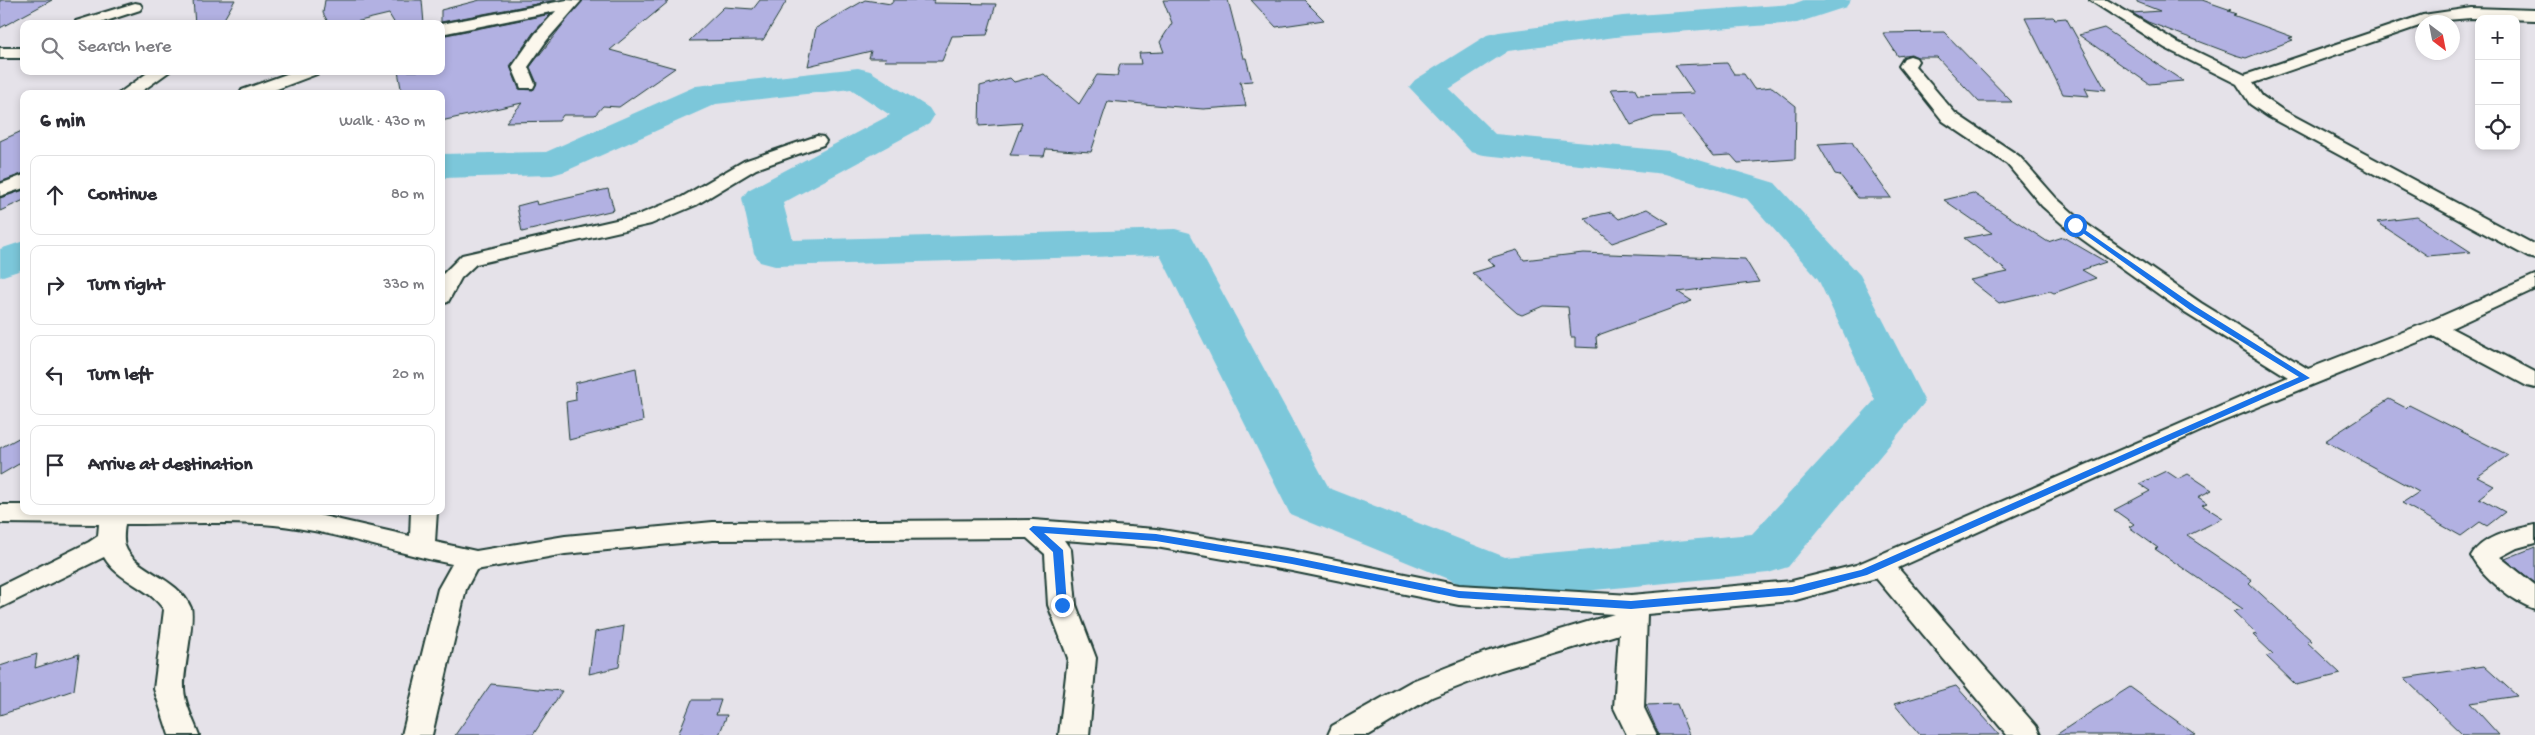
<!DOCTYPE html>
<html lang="en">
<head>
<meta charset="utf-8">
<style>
	:root { --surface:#fff; --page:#f2f2f3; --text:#2b2b33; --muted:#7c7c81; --line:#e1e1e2 }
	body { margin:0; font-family:"Gochi Hand",sans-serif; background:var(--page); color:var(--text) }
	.controls { position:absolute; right:15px; top:15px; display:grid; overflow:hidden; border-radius:10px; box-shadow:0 2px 8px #0003 }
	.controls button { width:45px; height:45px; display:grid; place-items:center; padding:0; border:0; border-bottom:1px solid var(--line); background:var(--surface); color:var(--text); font:25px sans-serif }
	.compass { position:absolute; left:2415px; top:15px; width:45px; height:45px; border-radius:50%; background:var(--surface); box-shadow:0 2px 8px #0003; rotate:148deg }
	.stop { position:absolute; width:15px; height:15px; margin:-11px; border:4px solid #1a73e8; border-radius:50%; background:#fff }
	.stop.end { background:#1a73e8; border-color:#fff; box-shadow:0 1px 5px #0008 }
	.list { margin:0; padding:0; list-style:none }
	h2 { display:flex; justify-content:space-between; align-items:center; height:65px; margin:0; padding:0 20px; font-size:21px }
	h2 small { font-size:16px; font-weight:400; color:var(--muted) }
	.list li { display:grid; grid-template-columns:32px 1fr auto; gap:15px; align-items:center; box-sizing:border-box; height:80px; margin:0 10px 10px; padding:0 10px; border:1px solid var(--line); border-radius:10px }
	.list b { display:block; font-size:19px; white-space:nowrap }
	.list em { font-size:16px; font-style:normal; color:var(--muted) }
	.icon { flex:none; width:28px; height:28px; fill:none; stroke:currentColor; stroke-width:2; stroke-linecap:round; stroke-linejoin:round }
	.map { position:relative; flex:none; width:2535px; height:735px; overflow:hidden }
	.search { position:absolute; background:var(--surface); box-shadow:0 2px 8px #0003; left:20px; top:20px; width:425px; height:55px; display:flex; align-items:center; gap:12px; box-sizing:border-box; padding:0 18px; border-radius:10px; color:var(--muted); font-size:19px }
	.panel { position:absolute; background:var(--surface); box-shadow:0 2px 8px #0003; left:20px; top:90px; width:425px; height:425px; border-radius:10px }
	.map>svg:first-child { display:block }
</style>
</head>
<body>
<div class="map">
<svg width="2535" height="735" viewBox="0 0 2535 735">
	<rect width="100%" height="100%" fill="#e5e2e9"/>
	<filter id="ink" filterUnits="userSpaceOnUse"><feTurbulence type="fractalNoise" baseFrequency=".02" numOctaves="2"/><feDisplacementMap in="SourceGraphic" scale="10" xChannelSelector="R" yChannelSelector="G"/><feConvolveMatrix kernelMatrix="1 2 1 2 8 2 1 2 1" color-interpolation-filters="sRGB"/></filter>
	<g filter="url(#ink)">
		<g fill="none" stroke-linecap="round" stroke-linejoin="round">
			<path fill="#7bc7da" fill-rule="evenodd" d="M 1804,0 L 1851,0 L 1846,7 L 1797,23 L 1623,36 L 1508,51 L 1449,89 L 1495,134 L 1669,151 L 1775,183 L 1860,275 L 1925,402 L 1788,567 L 1768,573 L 1502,599 L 1482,593 L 1290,514 L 1160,255 L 775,266 L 760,262 L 754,253 L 742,198 L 748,190 L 890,115 L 851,89 L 716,104 L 566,171 L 552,175 L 441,178 L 441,154 L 546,152 L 696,86 L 858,68 L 870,71 L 929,108 L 934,116 L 929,124 L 783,203 L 793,240 L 1175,229 L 1190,233 L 1329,488 L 1505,557 L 1752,534 L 1875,400 L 1818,279 L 1747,199 L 1665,174 L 1484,155 L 1471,152 L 1409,87 L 1415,80 L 1487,35 L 1499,32 L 1623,16 L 1793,4 Z
				M 24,241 L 24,269 L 0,277 L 0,249 Z"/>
		</g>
		<path fill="#b2b1e2" stroke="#1f3d34" d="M 0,0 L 52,0 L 0,28 Z
			M 193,0 L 235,0 L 221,24 L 195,24 Z
			M 325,0 L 422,0 L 424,24 L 395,24 L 389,14 L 347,24 L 329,24 L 323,13 Z
			M 480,0 L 557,0 L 441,22 L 441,10 Z
			M 582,0 L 667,0 L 665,2 L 668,2 L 610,50 L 675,68 L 619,107 L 603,106 L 595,115 L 563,115 L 559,121 L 506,122 L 522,103 L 441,121 L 441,94 L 402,94 L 398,71 L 441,71 L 441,36 L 551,14 L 533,33 L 510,66 L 519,89 L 533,90 L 537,83 L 530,67 Z
			M 760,0 L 787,0 L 763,40 L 689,41 L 724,7 L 753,9 Z
			M 865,0 L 891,4 L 894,0 L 935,0 L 933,3 L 996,4 L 987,35 L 952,36 L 942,61 L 885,61 L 886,58 L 869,58 L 871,51 L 808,66 L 816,28 Z
			M 1163,0 L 1228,0 L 1243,58 L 1246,58 L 1252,81 L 1240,82 L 1246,106 L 1203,109 L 1108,101 L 1091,152 L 1046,149 L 1044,156 L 1010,155 L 1022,123 L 979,126 L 980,86 L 1010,78 L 1014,82 L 1044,74 L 1079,104 L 1097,75 L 1117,76 L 1120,64 L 1141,64 L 1139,53 L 1164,52 L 1160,42 L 1172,23 Z
			M 1251,0 L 1304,0 L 1324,20 L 1276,27 Z
			M 2137,0 L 2202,0 L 2231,10 L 2228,11 L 2236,14 L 2233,15 L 2293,37 L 2289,38 L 2293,40 L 2246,58 L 2235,55 L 2148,22 L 2132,13 L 2160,11 L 2137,2 Z
			M 2053,17 L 2055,19 L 2066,18 L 2106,90 L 2085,88 L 2089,96 L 2063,94 L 2025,18 Z
			M 2104,28 L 2183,81 L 2149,84 L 2079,35 Z
			M 1944,32 L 2012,102 L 1979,102 L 1937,57 L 1917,57 L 1911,54 L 1898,56 L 1883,33 Z
			M 1727,63 L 1734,74 L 1744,74 L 1754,89 L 1772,87 L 1796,106 L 1795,159 L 1738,163 L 1731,155 L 1713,156 L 1682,116 L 1654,117 L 1631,125 L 1611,89 L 1634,88 L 1638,95 L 1694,93 L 1675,65 Z
			M 24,130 L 24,173 L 0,182 L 0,141 Z
			M 1852,142 L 1856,149 L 1891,198 L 1858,198 L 1840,175 L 1835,174 L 1818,144 Z
			M 608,189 L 614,210 L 522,232 L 517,206 L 536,201 L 537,205 Z
			M 24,190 L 24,200 L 0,211 L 0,198 Z
			M 1973,193 L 2048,242 L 2063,237 L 2106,262 L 2082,270 L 2096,278 L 2054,293 L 2050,291 L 1999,303 L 1970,280 L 2008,272 L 1964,238 L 1992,233 L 1944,200 Z
			M 1647,209 L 1669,223 L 1612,243 L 1584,218 L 1611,212 L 1619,219 Z
			M 2417,217 L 2471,252 L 2428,256 L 2377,222 Z
			M 1517,250 L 1524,260 L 1583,253 L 1745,259 L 1759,282 L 1678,292 L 1692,301 L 1601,334 L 1596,337 L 1597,348 L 1575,347 L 1575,337 L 1571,337 L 1568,307 L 1543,306 L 1522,315 L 1517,313 L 1472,273 L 1495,266 L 1487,259 Z
			M 636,368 L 643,421 L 569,440 L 566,402 L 576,400 L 575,383 Z
			M 2389,399 L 2406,408 L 2409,405 L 2508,455 L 2477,477 L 2494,486 L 2479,498 L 2505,512 L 2487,526 L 2480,522 L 2461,536 L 2402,503 L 2419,492 L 2325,441 Z
			M 24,435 L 24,461 L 0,475 L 0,448 Z
			M 2166,471 L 2178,479 L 2188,474 L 2212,490 L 2198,497 L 2207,503 L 2202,505 L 2223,518 L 2187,536 L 2252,580 L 2249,583 L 2312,641 L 2307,642 L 2341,674 L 2296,685 L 2266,656 L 2273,654 L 2253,635 L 2257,634 L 2233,611 L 2243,609 L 2155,549 L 2158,548 L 2129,527 L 2134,524 L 2114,510 L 2150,491 L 2139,484 Z
			M 2535,547 L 2535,583 L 2505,559 Z
			M 624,626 L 619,667 L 589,674 L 595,632 Z
			M 37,654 L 35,668 L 79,654 L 74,690 L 0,715 L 0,666 Z
			M 2484,666 L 2517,696 L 2470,703 L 2499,735 L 2463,735 L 2404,678 Z
			M 491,684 L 538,689 L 562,691 L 533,735 L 455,735 Z
			M 1956,686 L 2000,735 L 1920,735 L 1894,704 Z
			M 2130,687 L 2196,735 L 2056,735 L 2097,708 Z
			M 692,700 L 721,700 L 716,715 L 727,715 L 719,735 L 678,735 Z
			M 1677,704 L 1689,735 L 1659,735 L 1646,705 Z"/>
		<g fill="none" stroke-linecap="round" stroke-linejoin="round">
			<g stroke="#1f3d34" stroke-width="4">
				<path id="minor" d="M 567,0 L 581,1 L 547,40 L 528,67 L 535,84 L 533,88 L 521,88 L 512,67 L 535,34 L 556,11 L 441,34 L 441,24 Z
					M 2090,0 L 2107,0 L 2177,42 L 2245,75 L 2423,15 L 2471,8 L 2535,10 L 2535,20 L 2471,18 L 2422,22 L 2422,25 L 2253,83 L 2262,96 L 2281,109 L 2535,245 L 2535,259 L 2528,257 L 2269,117 L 2250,104 L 2237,84 L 2165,48 Z
					M 135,3 L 140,4 L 142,7 L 140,10 L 97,24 L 74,24 L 76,21 Z
					M 0,48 L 24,48 L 24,58 L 0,58 Z
					M 1910,56 L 1916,58 L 1918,61 L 1915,66 L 1955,113 L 2019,156 L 2056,198 L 2082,221 L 2201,303 L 2308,369 L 2426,323 L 2535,275 L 2535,289 L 2451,328 L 2535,372 L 2535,388 L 2527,386 L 2433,336 L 2216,424 L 1898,568 L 2036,726 L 2040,735 L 2007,735 L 1876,578 L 1792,601 L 1647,614 L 1644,708 L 1657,735 L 1627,735 L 1614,708 L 1619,634 L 1501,670 L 1432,697 L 1369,735 L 1328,735 L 1332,726 L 1412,681 L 1483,653 L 1614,614 L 1459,605 L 1292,571 L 1156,547 L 1064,540 L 1071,550 L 1076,605 L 1096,658 L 1089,735 L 1059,735 L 1068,658 L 1048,605 L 1045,554 L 1027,538 L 713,540 L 565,554 L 476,570 L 466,589 L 432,735 L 402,735 L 438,589 L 452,564 C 394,553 335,531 274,525 C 227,521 172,524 125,524 C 124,531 123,540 125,546 C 133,570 178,577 191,608 C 195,620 183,671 184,688 C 184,703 194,721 199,735 L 169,735 L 154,689 L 164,610 C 150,587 118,582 104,557 L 0,608 L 0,586 L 89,542 L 98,536 L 99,524 L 0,523 L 0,505 L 24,505 L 24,511 L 301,511 L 410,536 L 411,511 L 437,511 L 435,542 L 476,551 L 565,536 L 713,522 L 1033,520 L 1156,529 L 1292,551 L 1459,585 L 1631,595 L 1792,581 L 1856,565 L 2288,377 L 2185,313 L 2068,229 L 2042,206 L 2007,164 L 1943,121 L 1899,66 L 1904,58 Z
					M 150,71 L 170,71 L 138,94 L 118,94 Z
					M 295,71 L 319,71 L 317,74 L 264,94 L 240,94 L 242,90 Z
					M 817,136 L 823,137 L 826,141 L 823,145 L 756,169 L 696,205 L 651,224 L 476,264 L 461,278 L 448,302 L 441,304 L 441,276 L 462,255 L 638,215 L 682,197 L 744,161 Z
					M 24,175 L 24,188 L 0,196 L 0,184 Z
					M 2535,525 L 2535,543 L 2517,548 L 2500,557 L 2535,585 L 2535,609 C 2513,602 2482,576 2471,556 C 2483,535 2513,530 2535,525 Z"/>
			</g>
			<use href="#minor" fill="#fbf7ec" fill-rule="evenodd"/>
		</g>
	</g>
	<path fill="#1a73e8" d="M 2075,223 L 2195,306 L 2310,378 L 1867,575 L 1792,595 L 1631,609 L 1459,598 L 1292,564 L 1156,541 L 1044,533 L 1063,550 L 1067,605 L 1062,608 L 1057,605 L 1053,552 L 1029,529 L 1033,526 L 1156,534 L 1292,557 L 1459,591 L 1631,601 L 1792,587 L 1861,570 L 2299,377 L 2190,310 L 2073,226 Z"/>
</svg>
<div class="controls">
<button>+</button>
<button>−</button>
<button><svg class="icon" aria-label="locate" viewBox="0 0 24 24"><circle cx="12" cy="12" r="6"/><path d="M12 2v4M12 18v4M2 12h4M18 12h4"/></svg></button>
</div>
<svg class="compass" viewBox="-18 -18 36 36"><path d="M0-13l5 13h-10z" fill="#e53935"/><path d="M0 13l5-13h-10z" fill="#7c7c81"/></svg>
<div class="stop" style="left:2075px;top:225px"></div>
<div class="stop end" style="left:1062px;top:605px"></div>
<div class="search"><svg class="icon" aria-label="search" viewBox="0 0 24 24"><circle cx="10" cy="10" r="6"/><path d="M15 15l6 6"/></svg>Search here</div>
<section class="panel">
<h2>6 min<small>Walk · 430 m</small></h2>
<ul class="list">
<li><svg class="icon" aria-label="ahead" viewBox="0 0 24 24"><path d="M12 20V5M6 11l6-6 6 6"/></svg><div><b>Continue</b></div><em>80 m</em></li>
<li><svg class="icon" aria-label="right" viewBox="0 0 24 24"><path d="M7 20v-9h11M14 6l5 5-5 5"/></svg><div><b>Turn right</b></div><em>330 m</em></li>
<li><svg class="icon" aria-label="left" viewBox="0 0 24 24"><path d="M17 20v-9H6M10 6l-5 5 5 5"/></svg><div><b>Turn left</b></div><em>20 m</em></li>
<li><svg class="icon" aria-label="arrive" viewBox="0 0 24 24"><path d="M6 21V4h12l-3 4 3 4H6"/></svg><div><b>Arrive at destination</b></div></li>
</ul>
</section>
</div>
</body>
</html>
